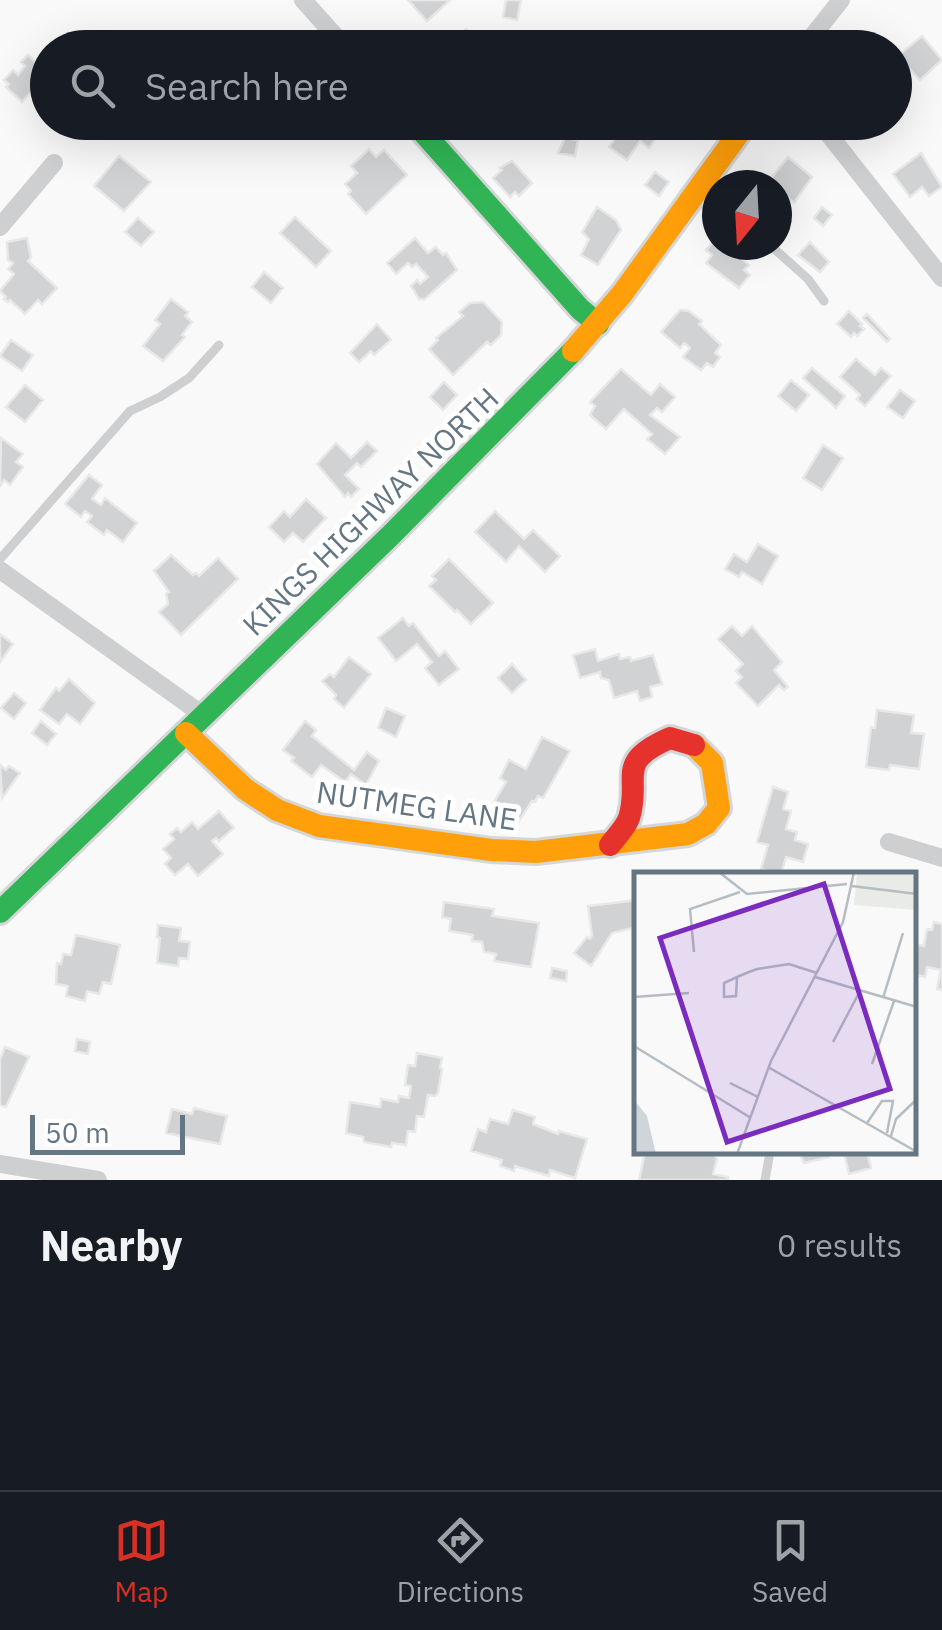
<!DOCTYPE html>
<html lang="en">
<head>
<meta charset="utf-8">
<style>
	:root { --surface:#171b24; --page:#242831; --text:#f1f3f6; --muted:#9ea1a6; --line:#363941; --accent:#d93025 }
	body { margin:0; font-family:"IBM Plex Sans",sans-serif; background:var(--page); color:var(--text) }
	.compass { position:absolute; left:702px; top:170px; width:90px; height:90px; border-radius:50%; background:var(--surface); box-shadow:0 10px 40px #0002; rotate:198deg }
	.scale { position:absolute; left:30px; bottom:25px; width:155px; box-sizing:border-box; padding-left:10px; border:5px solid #657683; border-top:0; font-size:28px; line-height:35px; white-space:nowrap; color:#657683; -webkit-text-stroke:8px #fff; paint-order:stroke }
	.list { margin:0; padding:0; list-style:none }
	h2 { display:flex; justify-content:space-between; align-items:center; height:130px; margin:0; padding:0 40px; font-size:42px }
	h2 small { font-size:32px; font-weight:400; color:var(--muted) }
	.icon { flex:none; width:55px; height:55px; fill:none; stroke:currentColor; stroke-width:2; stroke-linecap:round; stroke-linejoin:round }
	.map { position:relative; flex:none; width:942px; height:1180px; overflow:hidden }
	.search { position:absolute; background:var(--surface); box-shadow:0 10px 40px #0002; left:30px; right:30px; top:30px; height:110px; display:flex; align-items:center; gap:25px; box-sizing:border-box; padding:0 35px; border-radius:55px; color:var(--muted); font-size:38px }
	.sheet { height:310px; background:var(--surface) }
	nav { display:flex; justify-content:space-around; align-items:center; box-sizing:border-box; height:140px; border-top:2px solid var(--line); background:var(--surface); font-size:28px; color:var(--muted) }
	nav a { display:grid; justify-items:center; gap:5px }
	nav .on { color:var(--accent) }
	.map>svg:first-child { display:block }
</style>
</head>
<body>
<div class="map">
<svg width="942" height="1180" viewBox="0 0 942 1180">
	<rect width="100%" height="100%" fill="#f9f9f9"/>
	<path fill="#d0d2d3" stroke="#e8e8e8" stroke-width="2.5" d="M 408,0 L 450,0 L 427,21 Z
		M 506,0 L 521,0 L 517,20 L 503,17 Z
		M 466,29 L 481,46 L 485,43 L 489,48 L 445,48 Z
		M 922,36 L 942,60 L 920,80 L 898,56 Z
		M 28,55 L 42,68 L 35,74 L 42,80 L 22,102 L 6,87 L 9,84 L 4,80 L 13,70 L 18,75 L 25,66 L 21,62 Z
		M 614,122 L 667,122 L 659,139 L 656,138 L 649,148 L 640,141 L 627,160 L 609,147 L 621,130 L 625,131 Z
		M 565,138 L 578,140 L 575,156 L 558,153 Z
		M 369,149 L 376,157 L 384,150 L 407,175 L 366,214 L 348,194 L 351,191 L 345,184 L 357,173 L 351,166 Z
		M 921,153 L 942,187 L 929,196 L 922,187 L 910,197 L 893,174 Z
		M 119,156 L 151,182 L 124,211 L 94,186 Z
		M 788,157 L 812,177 L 794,203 L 777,189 L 777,185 L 768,182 Z
		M 512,161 L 532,183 L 519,196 L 515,192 L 510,197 L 493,178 L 502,170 L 500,168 Z
		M 655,172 L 669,182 L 659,196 L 645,185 Z
		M 597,207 L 616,220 L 621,230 L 598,265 L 581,255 L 589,239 L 582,232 Z
		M 822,207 L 832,215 L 823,226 L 814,218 Z
		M 295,217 L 331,251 L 316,267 L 280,233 Z
		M 138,218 L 154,232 L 141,246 L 125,232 Z
		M 27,238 L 31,257 L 28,261 L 57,288 L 42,304 L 38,300 L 25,314 L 10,300 L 8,302 L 4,299 L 6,297 L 0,291 L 14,274 L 8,269 L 13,263 L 8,260 L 7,242 Z
		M 415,238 L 428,253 L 436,247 L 443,255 L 446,253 L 457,270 L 425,299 L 419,299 L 411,286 L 417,280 L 420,284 L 428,277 L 416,264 L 412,267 L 408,263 L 396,274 L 387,263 Z
		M 713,242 L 719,247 L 732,245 L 745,256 L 742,259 L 749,265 L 744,270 L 750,275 L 739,288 L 706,263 L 712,255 L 706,250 Z
		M 810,242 L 829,262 L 820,272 L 798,255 Z
		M 264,272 L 283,288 L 271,303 L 252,287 Z
		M 171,299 L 188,312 L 185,316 L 192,322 L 182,335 L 185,337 L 163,361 L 143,346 L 160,324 L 155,320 Z
		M 483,302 L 502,322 L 501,335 L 491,345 L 487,342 L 453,375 L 429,349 L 438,340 L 436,338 L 463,316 L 459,312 L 470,303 Z
		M 680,310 L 689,311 L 702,321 L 699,324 L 721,345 L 715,353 L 720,357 L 713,367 L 707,363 L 701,370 L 683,357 L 690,348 L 684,343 L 680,348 L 661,332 Z
		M 849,311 L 862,324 L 860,326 L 864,329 L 857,336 L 854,333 L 851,337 L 837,324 Z
		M 867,314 L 890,339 L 887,342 L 863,318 Z
		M 377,324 L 391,340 L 374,355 L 371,351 L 359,362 L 350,353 Z
		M 11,340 L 33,355 L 22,371 L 0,356 Z
		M 856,359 L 875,375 L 881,368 L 891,376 L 865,406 L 857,399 L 860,395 L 840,377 Z
		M 812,368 L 845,396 L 836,408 L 803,378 Z
		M 621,369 L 651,395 L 660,384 L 675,397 L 662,412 L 657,408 L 650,415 L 680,437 L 665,454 L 647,439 L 652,434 L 624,409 L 606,429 L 590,415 L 595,406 L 590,402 Z
		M 791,380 L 809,395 L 796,411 L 778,396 Z
		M 444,382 L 457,395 L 443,410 L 430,397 Z
		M 25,385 L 43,400 L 25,422 L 6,407 Z
		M 900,390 L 915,401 L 903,418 L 887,407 Z
		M 1,438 L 23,454 L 16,462 L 23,467 L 10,485 L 4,480 L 0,486 Z
		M 367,442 L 377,451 L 361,467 L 357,463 L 345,475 L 359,489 L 351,497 L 348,493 L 345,497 L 317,464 L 336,443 L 351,458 Z
		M 823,445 L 843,458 L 822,490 L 803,478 Z
		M 89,475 L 102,485 L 92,499 L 101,505 L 105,498 L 137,523 L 123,542 L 107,530 L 104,535 L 87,522 L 92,516 L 85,511 L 81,517 L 65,504 Z
		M 306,499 L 326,518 L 303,542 L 293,533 L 284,542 L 269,527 L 284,511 L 290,517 Z
		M 495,511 L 524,539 L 533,530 L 560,556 L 545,572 L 519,546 L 506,562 L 475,532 Z
		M 758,544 L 778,556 L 762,584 L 742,572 L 739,577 L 725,569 L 734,554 L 747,562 Z
		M 171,555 L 193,575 L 196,573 L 199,576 L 218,558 L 238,579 L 181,635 L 159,612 L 168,604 L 166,594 L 169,592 L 154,571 Z
		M 449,559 L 493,603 L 471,624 L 457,610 L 455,612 L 429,586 L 436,580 L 432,576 Z
		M 403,618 L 409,626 L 413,623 L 439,656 L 445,651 L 459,669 L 439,685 L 425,668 L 432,662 L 417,644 L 396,661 L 378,638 Z
		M 732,626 L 742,636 L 752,626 L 782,662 L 774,670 L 788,687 L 784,690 L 779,685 L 758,706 L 736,683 L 742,677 L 736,671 L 743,664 L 718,639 Z
		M 0,634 L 13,644 L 0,662 Z
		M 595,649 L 598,661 L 619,654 L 620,659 L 630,657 L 631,661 L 653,655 L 662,684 L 650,687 L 652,697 L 640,701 L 637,691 L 614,698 L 609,680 L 601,678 L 600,672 L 580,678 L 573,655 Z
		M 349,657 L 371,674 L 344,708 L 334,699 L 336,695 L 322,681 L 330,674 L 334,677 Z
		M 512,664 L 526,680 L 512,693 L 498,678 Z
		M 69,679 L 95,703 L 80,724 L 67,714 L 59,724 L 40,710 L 56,688 L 59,691 Z
		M 14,693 L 26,703 L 14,719 L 1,708 Z
		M 386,708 L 405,716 L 396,737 L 378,728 Z
		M 877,710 L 914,715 L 911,733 L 924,734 L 919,769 L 890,765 L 889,770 L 866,767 L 871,727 L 875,728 Z
		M 41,721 L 56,734 L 47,745 L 32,733 Z
		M 305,721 L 316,730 L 312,736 L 354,770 L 367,752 L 379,761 L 366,785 L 351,774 L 345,782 L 321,765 L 312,777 L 291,761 L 294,758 L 283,750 Z
		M 542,737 L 570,751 L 543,798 L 538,796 L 535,802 L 532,801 L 519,821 L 492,805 L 506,782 L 500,778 L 509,760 L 526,769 Z
		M 0,765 L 6,770 L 9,766 L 20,773 L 2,798 Z
		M 773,787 L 788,792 L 783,809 L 791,811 L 786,829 L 797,832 L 795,840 L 808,844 L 803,862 L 786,857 L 781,874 L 761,869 L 768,845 L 757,842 Z
		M 219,811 L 234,828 L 219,841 L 216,838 L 212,841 L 223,854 L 198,876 L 188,864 L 175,875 L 165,864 L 171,858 L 163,849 L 174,839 L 170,834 L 177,828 L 181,832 L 192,822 L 198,829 Z
		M 637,900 L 637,927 L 612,933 L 591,966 L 574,953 L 587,937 L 590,939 L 592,935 L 588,906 Z
		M 444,902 L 494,909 L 492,916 L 539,923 L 531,967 L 494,961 L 496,954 L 484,952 L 482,942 L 472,941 L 473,935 L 449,931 L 451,919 L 442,917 Z
		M 934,922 L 942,924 L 942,990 L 937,989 L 941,970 L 927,967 L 925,977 L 914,974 L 915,944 L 924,946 L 927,929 L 932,930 Z
		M 158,925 L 181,928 L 179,941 L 190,942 L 188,959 L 179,958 L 178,966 L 157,963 L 160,938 L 157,937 Z
		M 76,935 L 120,945 L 111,984 L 103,982 L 99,994 L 87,991 L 85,1001 L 66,996 L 68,986 L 56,984 L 57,963 L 61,964 L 63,954 L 71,955 Z
		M 552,968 L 567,971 L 566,981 L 550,978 Z
		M 77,1039 L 90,1042 L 88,1054 L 75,1051 Z
		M 5,1047 L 29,1057 L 6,1107 L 0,1105 L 0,1059 Z
		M 417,1053 L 442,1058 L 440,1068 L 442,1069 L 438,1093 L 435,1096 L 428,1095 L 424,1117 L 417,1116 L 415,1132 L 408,1131 L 406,1145 L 392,1143 L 391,1147 L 364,1142 L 363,1137 L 346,1133 L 350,1102 L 380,1107 L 381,1099 L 398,1102 L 399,1096 L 409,1098 L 411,1086 L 405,1085 L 408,1065 L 415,1066 Z
		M 194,1108 L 227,1116 L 220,1144 L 166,1133 L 172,1109 L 192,1114 Z
		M 513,1110 L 535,1117 L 533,1124 L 558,1134 L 559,1131 L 587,1139 L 575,1178 L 550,1170 L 549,1176 L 515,1166 L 514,1171 L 500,1166 L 502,1160 L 471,1151 L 478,1129 L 486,1132 L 490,1119 L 508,1124 Z
		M 645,1152 L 714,1155 L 717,1159 L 713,1174 L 728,1177 L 728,1180 L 639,1180 Z
		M 799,1152 L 828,1152 L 829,1157 L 804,1163 Z
		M 867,1152 L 871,1168 L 849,1174 L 844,1153 Z"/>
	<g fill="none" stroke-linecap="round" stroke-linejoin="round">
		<g stroke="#d5d6d7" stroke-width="28">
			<path id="fast" d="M 414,122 L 580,309 L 598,324
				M 0,912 L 391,535 L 573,351"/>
		</g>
		<g stroke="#d5d6d7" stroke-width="28">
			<path id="slow" d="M 573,351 L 622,294 L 747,122
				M 186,733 L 245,789 L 277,810 L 319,826 L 491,850 L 536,852 L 688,834 L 706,824 L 719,808 L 712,763 L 694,745"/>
		</g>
		<g stroke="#d5d6d7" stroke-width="28">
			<path id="jam" d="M 610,845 C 616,837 626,827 629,818 C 642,776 613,763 670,738 L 694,745"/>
		</g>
		<path stroke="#cecfd0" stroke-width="9" d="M 703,187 L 717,199
			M 770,245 L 808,279 L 824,301
			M 0,559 L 130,411 L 160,397 L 189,378 L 219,345
			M 765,1180 L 770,1152"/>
		<path stroke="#cecfd0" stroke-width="18" d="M 303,0 L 346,48
			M 803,48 L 841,0
			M 819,122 L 942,278
			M 0,227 L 54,163
			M 0,570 L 203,715
			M 889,842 L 942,858
			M 0,1164 L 98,1180"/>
		<use href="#fast" stroke="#30b455" stroke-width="22"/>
		<use href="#slow" stroke="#ff9f0a" stroke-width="22"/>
		<use href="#jam" stroke="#e5322d" stroke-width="22"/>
	</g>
	<g text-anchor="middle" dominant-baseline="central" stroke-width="10" stroke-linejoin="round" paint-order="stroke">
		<g font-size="30" fill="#657683" stroke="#fff">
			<text transform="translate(370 511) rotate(-44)">KINGS HIGHWAY NORTH</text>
			<text transform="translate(417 805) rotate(8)">NUTMEG LANE</text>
		</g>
	</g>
	<g transform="translate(634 872)">
		<rect width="282" height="282" fill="#f9f9f9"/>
		<path d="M 223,0 L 282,0 L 282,38 L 220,33 Z" fill="#e8ebe6"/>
		<path d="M 0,228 L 13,244 L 22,282 L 0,282 Z" fill="#ced6d9"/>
		<path fill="none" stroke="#b5bdc3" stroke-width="2.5" d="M 85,0 L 113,22 L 213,12M 218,14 L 283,22M 60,80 L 56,37 L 106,20M 103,105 L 102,124 L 90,125 L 90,111 L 103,105 L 115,100 L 123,97 L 155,92 L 183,101M 181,105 L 283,135M 0,125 L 55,121M 249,126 L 269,61M 199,170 L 226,119M 0,174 L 117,246M 238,192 L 260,129M 134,195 L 283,280M 96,211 L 124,225M 233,251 L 248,229 L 259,229 L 253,261M 257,264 L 262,247 L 283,227M 103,282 L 137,189 L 209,50 L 220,0"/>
		<path fill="#7b2cbf" fill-opacity="0.15" stroke="#7b2cbf" stroke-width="5" d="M 190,12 L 256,217 L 93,270 L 26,66 Z"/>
		<rect width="282" height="282" fill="none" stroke="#657683" stroke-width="5"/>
	</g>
</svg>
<svg class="compass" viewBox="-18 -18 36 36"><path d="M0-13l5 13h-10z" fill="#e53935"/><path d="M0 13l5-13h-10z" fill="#9ea1a6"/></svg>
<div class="scale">50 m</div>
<div class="search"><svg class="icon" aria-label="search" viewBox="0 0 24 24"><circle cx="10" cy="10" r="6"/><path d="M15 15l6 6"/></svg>Search here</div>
</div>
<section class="sheet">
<h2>Nearby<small>0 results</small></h2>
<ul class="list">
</ul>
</section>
<nav>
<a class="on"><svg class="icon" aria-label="map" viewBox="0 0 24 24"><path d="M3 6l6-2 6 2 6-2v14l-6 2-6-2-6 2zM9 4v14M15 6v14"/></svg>Map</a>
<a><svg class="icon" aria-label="directions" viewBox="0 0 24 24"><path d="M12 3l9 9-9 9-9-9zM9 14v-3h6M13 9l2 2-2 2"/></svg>Directions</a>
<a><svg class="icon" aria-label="saved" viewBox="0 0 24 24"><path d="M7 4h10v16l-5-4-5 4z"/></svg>Saved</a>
</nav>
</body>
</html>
